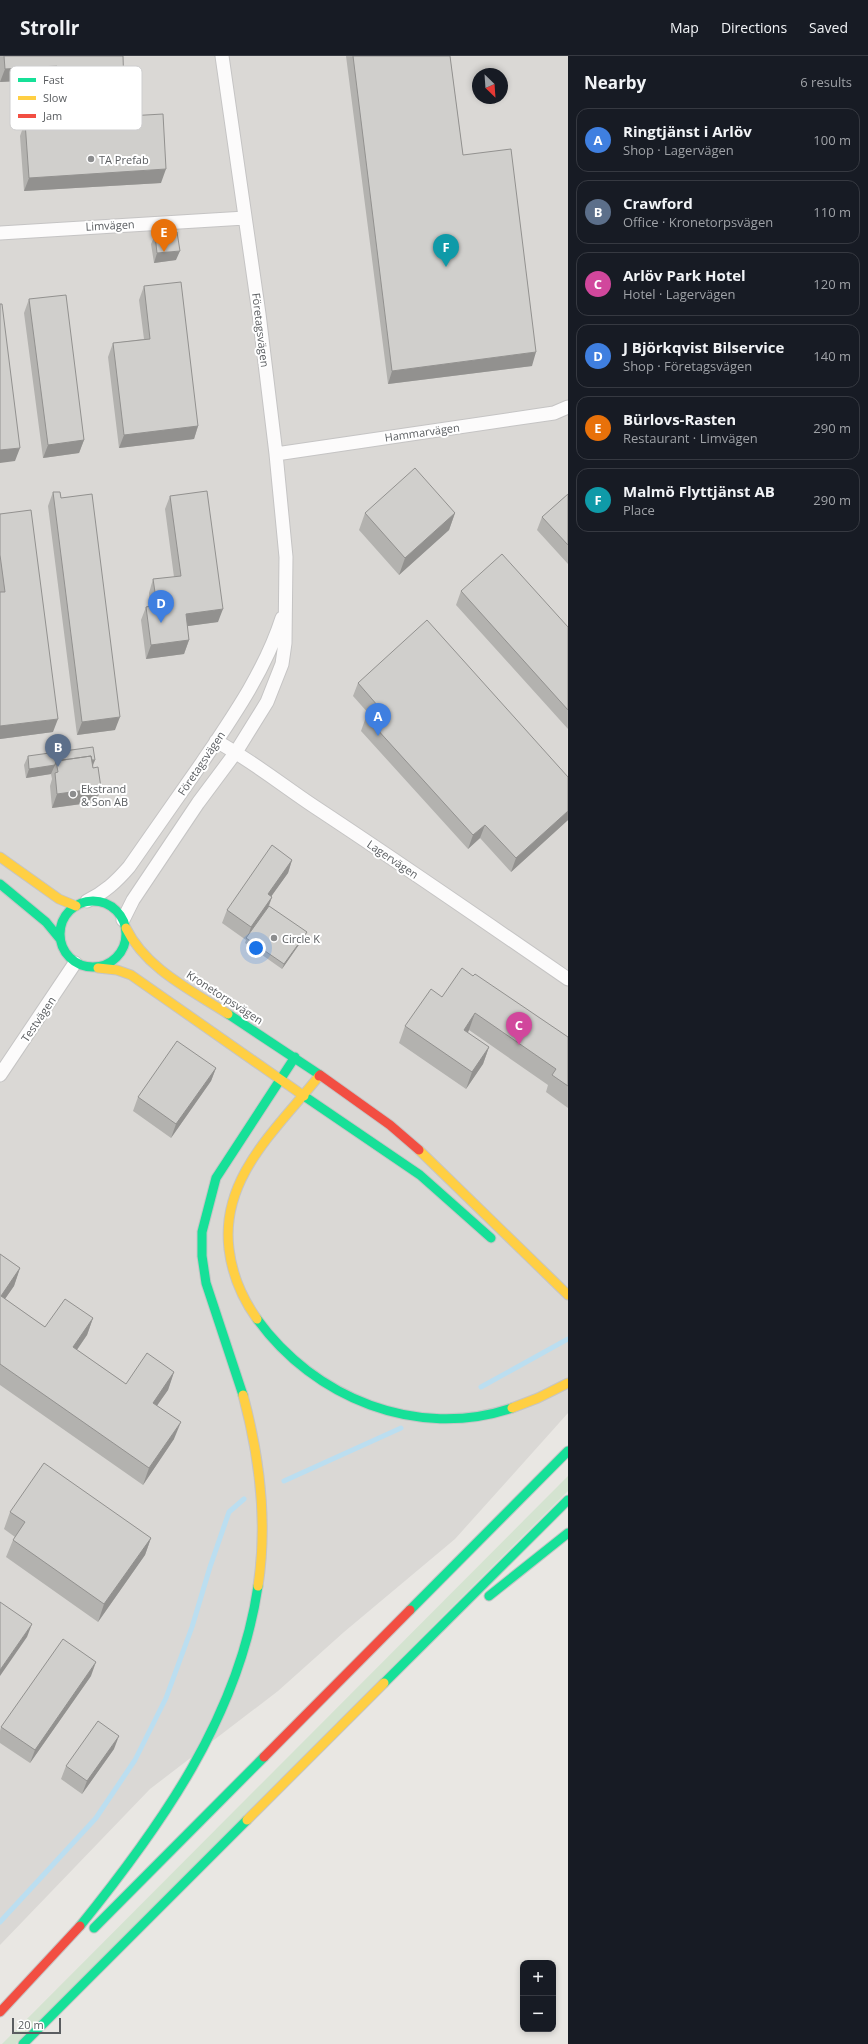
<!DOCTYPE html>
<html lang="en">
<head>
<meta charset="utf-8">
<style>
	:root { --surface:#171b24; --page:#242831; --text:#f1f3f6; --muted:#9ea1a6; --line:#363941; --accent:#ea580c }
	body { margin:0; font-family:"Open Sans",sans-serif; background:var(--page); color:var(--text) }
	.controls { position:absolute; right:12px; bottom:12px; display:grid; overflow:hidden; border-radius:8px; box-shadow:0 2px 6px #0003 }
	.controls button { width:36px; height:36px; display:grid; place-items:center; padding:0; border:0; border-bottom:1px solid var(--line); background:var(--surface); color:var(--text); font:20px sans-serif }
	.compass { position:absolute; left:472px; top:12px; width:36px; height:36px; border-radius:50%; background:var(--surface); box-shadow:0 2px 6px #0003; rotate:155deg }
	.scale { position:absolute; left:12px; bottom:10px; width:49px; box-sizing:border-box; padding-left:4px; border:2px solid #5a5d60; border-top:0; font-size:11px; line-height:14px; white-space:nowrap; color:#5a5d60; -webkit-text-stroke:3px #fff; paint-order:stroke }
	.you { position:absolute; left:256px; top:892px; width:14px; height:14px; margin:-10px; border:3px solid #fff; border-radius:50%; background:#1a73e8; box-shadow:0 0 0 6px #1a73e833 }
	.badge { display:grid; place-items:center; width:26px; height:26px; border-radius:50%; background:var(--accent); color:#fff; font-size:13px; font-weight:700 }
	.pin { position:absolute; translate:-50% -33px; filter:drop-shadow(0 1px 2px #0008) }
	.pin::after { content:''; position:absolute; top:21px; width:14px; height:12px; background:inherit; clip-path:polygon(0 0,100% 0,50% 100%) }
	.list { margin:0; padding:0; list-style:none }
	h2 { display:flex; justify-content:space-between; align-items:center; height:52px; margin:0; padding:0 16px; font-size:17px }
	h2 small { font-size:13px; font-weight:400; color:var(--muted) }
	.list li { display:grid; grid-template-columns:26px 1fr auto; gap:12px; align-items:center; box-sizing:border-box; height:64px; margin:0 8px 8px; padding:0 8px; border:1px solid var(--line); border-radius:12px }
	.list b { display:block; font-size:15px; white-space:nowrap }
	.list p { margin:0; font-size:13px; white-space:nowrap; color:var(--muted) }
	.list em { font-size:13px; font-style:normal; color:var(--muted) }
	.map { position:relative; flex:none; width:568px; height:1988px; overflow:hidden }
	header { display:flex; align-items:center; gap:24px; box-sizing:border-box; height:56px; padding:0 20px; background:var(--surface); border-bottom:1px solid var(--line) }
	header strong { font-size:19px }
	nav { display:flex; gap:22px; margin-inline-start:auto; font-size:14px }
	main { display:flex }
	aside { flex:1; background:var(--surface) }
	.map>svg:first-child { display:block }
</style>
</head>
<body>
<header>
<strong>Strollr</strong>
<nav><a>Map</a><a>Directions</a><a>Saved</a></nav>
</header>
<main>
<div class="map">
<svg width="568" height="1988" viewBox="0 0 568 1988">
	<rect width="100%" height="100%" fill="#e9e7e3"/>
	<path fill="#dad8d5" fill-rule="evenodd" d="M 0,0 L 568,0 L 568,1357 L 455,1483 L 344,1576 L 278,1635 L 150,1733 L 0,1889 ZM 478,18 L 502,18 L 502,42 L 478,42 Z"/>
	<path fill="#d4e3d0" d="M 568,1420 L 568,1435 L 16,1988 L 2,1988 Z"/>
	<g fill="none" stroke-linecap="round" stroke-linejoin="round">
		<path stroke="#bbdef0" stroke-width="5" d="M 481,1331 L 568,1283
			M 284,1425 L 401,1372
			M 0,1866 L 96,1762 L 135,1704 L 166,1642 L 192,1571 L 210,1511 L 229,1456 L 244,1443"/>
		<g stroke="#c5c4c4" stroke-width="15">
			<path id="street" d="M 0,177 L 245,162
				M 276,398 L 554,357 L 568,351
				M 216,685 C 251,704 282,729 315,751 C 400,807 484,865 568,923
				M 87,845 C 105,836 116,826 129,811 C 153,777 177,742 201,708 C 232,662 265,615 282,562
				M 123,864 L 133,844 L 198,747 L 236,696 L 267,646 L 282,608 L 285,587 L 286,501 L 276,398 L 259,258 L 222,0
				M 0,1019 L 75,907"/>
		</g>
		<g stroke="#c5c5c5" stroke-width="11">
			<path id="fast" d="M 0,828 L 46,866 L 60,883
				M60 878a33 33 0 1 1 66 0a33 33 0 1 1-66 0Z
				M 228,958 L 320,1019
				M 304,1040 L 420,1119 L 491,1182
				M 257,1263 C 314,1342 417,1384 512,1352
				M 243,1339 L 206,1227 L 202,1200 L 202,1176 L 216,1122 L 295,1001
				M 489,1540 L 568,1477
				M 410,1554 L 568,1395
				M 384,1627 L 568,1444
				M 80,1870 C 161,1770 239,1660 258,1530
				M 94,1872 L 264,1701
				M 23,1988 L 247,1764"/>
		</g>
		<g stroke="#c5c5c5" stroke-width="11">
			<path id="slow" d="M 0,801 L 59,843 L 76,850
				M 126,872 C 146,913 191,934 228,958
				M 98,912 L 117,914 L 131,919 L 304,1040
				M 419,1094 L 568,1239
				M 257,1263 C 242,1242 232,1218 229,1193 C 220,1121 278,1072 319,1020
				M 243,1339 C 260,1402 268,1465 258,1530
				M 512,1352 L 538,1342 L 568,1327
				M 247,1764 L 384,1627"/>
		</g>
		<g stroke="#c5c5c5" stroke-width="11">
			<path id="jam" d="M 319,1020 L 320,1019 L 390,1069 L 419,1094
				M 264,1701 L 410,1554
				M 0,1956 L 80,1870"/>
		</g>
		<use href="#street" stroke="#fcfbfb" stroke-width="13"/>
		<use href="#fast" stroke="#16e098" stroke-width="9"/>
		<use href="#slow" stroke="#ffcf43" stroke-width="9"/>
		<use href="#jam" stroke="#f24e42" stroke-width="9"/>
	</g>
	<path fill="#b3b2af" d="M 0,0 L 123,0 L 120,46 L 54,50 L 53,23 L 0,26 Z
		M 346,0 L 450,0 L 463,99 L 532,310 L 388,328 Z
		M 25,66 L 161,127 L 24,135 L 20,80 Z
		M 155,179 L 176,204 L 154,207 L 151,188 Z
		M 144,230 L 198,370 L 194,383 L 119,392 L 108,301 L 113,287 L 144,283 L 139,244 Z
		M 29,243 L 84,384 L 79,397 L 43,402 L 24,257 Z
		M 53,436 L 61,442 L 115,674 L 77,679 L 48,450 Z
		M 568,438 L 568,508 L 537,474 L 542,461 Z
		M 170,440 L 218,566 L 187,570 L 189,584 L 184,598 L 146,603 L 141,564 L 146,551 L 150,550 L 149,537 L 153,523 L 174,521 L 165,453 Z
		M 365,457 L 455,457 L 449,474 L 399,519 L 359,474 Z
		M 0,458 L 53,676 L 0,683 Z
		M 461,535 L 568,571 L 568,673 L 456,549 Z
		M 358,627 L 568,721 L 568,764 L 511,816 L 480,782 L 468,793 L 361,675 L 366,661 L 369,658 L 353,640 Z
		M 28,700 L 95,704 L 93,710 L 93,712 L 101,732 L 96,746 L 52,752 L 50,730 L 52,723 L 51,718 L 26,722 L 24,709 Z
		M 292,804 L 288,817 L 271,840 L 272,841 L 269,850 L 305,880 L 282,913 L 245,887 L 246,884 L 222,867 L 227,854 Z
		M 473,920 L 568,981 L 568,1052 L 546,1036 L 548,1029 L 469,974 L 468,977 L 489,991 L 483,1008 L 466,1033 L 399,987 L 405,970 L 442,941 Z
		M 216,1012 L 211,1025 L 171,1082 L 133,1055 L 138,1041 Z
		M 0,1198 L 20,1212 L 14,1230 L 5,1243 L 45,1271 L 93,1262 L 87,1279 L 77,1294 L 126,1328 L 174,1316 L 168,1334 L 157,1349 L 174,1383 L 143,1429 L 0,1329 Z
		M 10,1456 L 151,1482 L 145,1499 L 98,1566 L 6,1501 L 13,1484 L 15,1481 L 4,1473 Z
		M 91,1620 L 30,1707 L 0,1687 L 0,1675 L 1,1671 Z
		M 114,1693 L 82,1738 L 61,1723 L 66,1710 Z"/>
	<path fill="#92918f" d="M 57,10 L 53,23 L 0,26 L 5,13 Z
		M 124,32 L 120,46 L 54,50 L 59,36 Z
		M 166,113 L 161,127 L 24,135 L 29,122 Z
		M 180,195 L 176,204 L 154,207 L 157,197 Z
		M 536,296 L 532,310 L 388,328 L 392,315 Z
		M 198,370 L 194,383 L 119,392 L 124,379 Z
		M 84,384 L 79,397 L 43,402 L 48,389 Z
		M 20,392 L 15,405 L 0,407 L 0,394 Z
		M 455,457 L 449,474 L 399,519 L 405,502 Z
		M 223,553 L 218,566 L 181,571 L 186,558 Z
		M 189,584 L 184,598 L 146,603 L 151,589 Z
		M 120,661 L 115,674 L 77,679 L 82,666 Z
		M 58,663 L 53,676 L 0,683 L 0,670 Z
		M 95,704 L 91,713 L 58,716 L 57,709 Z
		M 55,709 L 51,718 L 26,722 L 29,713 Z
		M 101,732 L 96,746 L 52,752 L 57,738 Z
		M 568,755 L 568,764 L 511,816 L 516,802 Z
		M 485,769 L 480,782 L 468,793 L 473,779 Z
		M 292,804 L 288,817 L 263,852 L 268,838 Z
		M 272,841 L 267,854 L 247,883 L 251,871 Z
		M 307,876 L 305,880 L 282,913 L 284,908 Z
		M 475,957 L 469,974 L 458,991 L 464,974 Z
		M 489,991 L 483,1008 L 466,1033 L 472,1016 Z
		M 216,1012 L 211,1025 L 171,1082 L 176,1068 Z
		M 20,1212 L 14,1230 L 0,1250 L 1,1240 Z
		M 93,1262 L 87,1279 L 67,1308 L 73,1291 Z
		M 174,1316 L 168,1334 L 147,1364 L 153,1347 Z
		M 181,1366 L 174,1383 L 143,1429 L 149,1412 Z
		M 151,1482 L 145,1499 L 98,1566 L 104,1548 Z
		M 32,1568 L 27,1581 L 0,1620 L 0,1614 Z
		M 96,1606 L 91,1620 L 30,1707 L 35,1694 Z
		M 119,1680 L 114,1693 L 82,1738 L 87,1725 Z"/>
	<path fill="#d0cfcc" stroke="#92918f" d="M 4,0 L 123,0 L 124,32 L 59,36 L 57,10 L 5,13 Z
		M 353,0 L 450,0 L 463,99 L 511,93 L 536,296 L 392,315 Z
		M 163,58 L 166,113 L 29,122 L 25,66 Z
		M 177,176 L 180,195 L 157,197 L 155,179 Z
		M 181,226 L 198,370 L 124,379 L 113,287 L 150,283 L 144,230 Z
		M 66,239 L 84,384 L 48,389 L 29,243 Z
		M 0,248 L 2,248 L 20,392 L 0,394 Z
		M 415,412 L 455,457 L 405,502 L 365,457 Z
		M 207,435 L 223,553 L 186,558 L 189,584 L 151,589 L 146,551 L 157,549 L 153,523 L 181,520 L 170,440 Z
		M 53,436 L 60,436 L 61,442 L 92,438 L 120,661 L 82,666 Z
		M 568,438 L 568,489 L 542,461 Z
		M 31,454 L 58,663 L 0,670 L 0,536 L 5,536 L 0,499 L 0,458 Z
		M 502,498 L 568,571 L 568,654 L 461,535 Z
		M 427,564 L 568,721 L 568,755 L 516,802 L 485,769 L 473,779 L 366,661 L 378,650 L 358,627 Z
		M 93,691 L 95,704 L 92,704 L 91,700 L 56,705 L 55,709 L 29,713 L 28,700 Z
		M 91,700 L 93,712 L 98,711 L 101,732 L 57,738 L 55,717 L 58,716 L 56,705 Z
		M 272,789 L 292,804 L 268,838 L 272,841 L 251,871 L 227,854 Z
		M 269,850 L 307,876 L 284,908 L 246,882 Z
		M 462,912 L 473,920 L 475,918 L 568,981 L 568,1030 L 552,1019 L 556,1013 L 475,957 L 464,974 L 489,991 L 472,1016 L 405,970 L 431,933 L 442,941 Z
		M 177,985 L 216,1012 L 176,1068 L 138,1041 Z
		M 0,1198 L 20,1212 L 1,1240 L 45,1271 L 65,1243 L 93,1262 L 73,1291 L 126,1328 L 147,1297 L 174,1316 L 153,1347 L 181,1366 L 149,1412 L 0,1308 Z
		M 44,1407 L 151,1482 L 104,1548 L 13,1484 L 25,1466 L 10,1456 Z
		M 0,1546 L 32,1568 L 0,1614 Z
		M 63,1583 L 96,1606 L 35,1694 L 1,1671 Z
		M 98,1665 L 119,1680 L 87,1725 L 66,1710 Z"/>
	<g fill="#8c8d8e" stroke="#fff" stroke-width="1.5">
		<circle cx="91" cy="103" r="4"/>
		<circle cx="73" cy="738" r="4"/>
		<circle cx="274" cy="882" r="4"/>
	</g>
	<g text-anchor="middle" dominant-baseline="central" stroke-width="4" stroke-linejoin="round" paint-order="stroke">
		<g font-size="11" fill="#5a5d60" stroke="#fff" text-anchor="start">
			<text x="99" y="103">TA Prefab</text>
			<text x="81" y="732">Ekstrand<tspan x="81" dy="13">&amp; Son AB</tspan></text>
			<text x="282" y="882">Circle K</text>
		</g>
		<g font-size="11" fill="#5a5d60" stroke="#fff">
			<text transform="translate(110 169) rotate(-3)">Limvägen</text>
			<text transform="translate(261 274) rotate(83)">Företagsvägen</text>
			<text transform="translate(422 376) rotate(-8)">Hammarvägen</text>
			<text transform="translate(201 707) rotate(-56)">Företagsvägen</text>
			<text transform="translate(393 803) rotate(34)">Lagervägen</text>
			<text transform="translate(225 941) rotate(33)">Kronetorpsvägen</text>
			<text transform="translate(38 963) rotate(-56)">Testvägen</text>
		</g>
	</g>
	<rect x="10" y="10" width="132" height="64" rx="6" fill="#fff" stroke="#cececf" stroke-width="1"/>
	<rect x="18" y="22" width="18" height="4" fill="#16e098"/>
	<rect x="18" y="40" width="18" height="4" fill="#ffcf43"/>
	<rect x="18" y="58" width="18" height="4" fill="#f24e42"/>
	<g font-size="11" fill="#5a5d60">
		<text x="43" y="28">Fast</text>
		<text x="43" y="46">Slow</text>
		<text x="43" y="64">Jam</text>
	</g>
</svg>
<div class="controls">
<button>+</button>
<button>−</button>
</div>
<svg class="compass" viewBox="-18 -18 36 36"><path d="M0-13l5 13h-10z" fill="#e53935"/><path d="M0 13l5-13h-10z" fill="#9ea1a6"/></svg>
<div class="scale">20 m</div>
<div class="you"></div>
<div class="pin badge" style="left:378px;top:680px;background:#3f7fe0">A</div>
<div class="pin badge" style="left:58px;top:711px;background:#5c6f8a">B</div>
<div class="pin badge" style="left:519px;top:989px;background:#d1479c">C</div>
<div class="pin badge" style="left:161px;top:567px;background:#3f7fe0">D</div>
<div class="pin badge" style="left:164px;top:196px;background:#e8710a">E</div>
<div class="pin badge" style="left:446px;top:211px;background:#0f9aa8">F</div>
</div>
<aside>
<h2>Nearby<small>6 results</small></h2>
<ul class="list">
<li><span class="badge" style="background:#3f7fe0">A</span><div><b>Ringtjänst i Arlöv</b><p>Shop · Lagervägen</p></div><em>100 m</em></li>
<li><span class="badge" style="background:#5c6f8a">B</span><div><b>Crawford</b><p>Office · Kronetorpsvägen</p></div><em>110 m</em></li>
<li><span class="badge" style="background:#d1479c">C</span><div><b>Arlöv Park Hotel</b><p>Hotel · Lagervägen</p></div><em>120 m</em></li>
<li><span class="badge" style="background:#3f7fe0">D</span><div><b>J Björkqvist Bilservice</b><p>Shop · Företagsvägen</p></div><em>140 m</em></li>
<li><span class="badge" style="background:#e8710a">E</span><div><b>Bürlovs-Rasten</b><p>Restaurant · Limvägen</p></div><em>290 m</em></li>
<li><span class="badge" style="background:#0f9aa8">F</span><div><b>Malmö Flyttjänst AB</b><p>Place</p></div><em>290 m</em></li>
</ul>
</aside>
</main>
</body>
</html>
